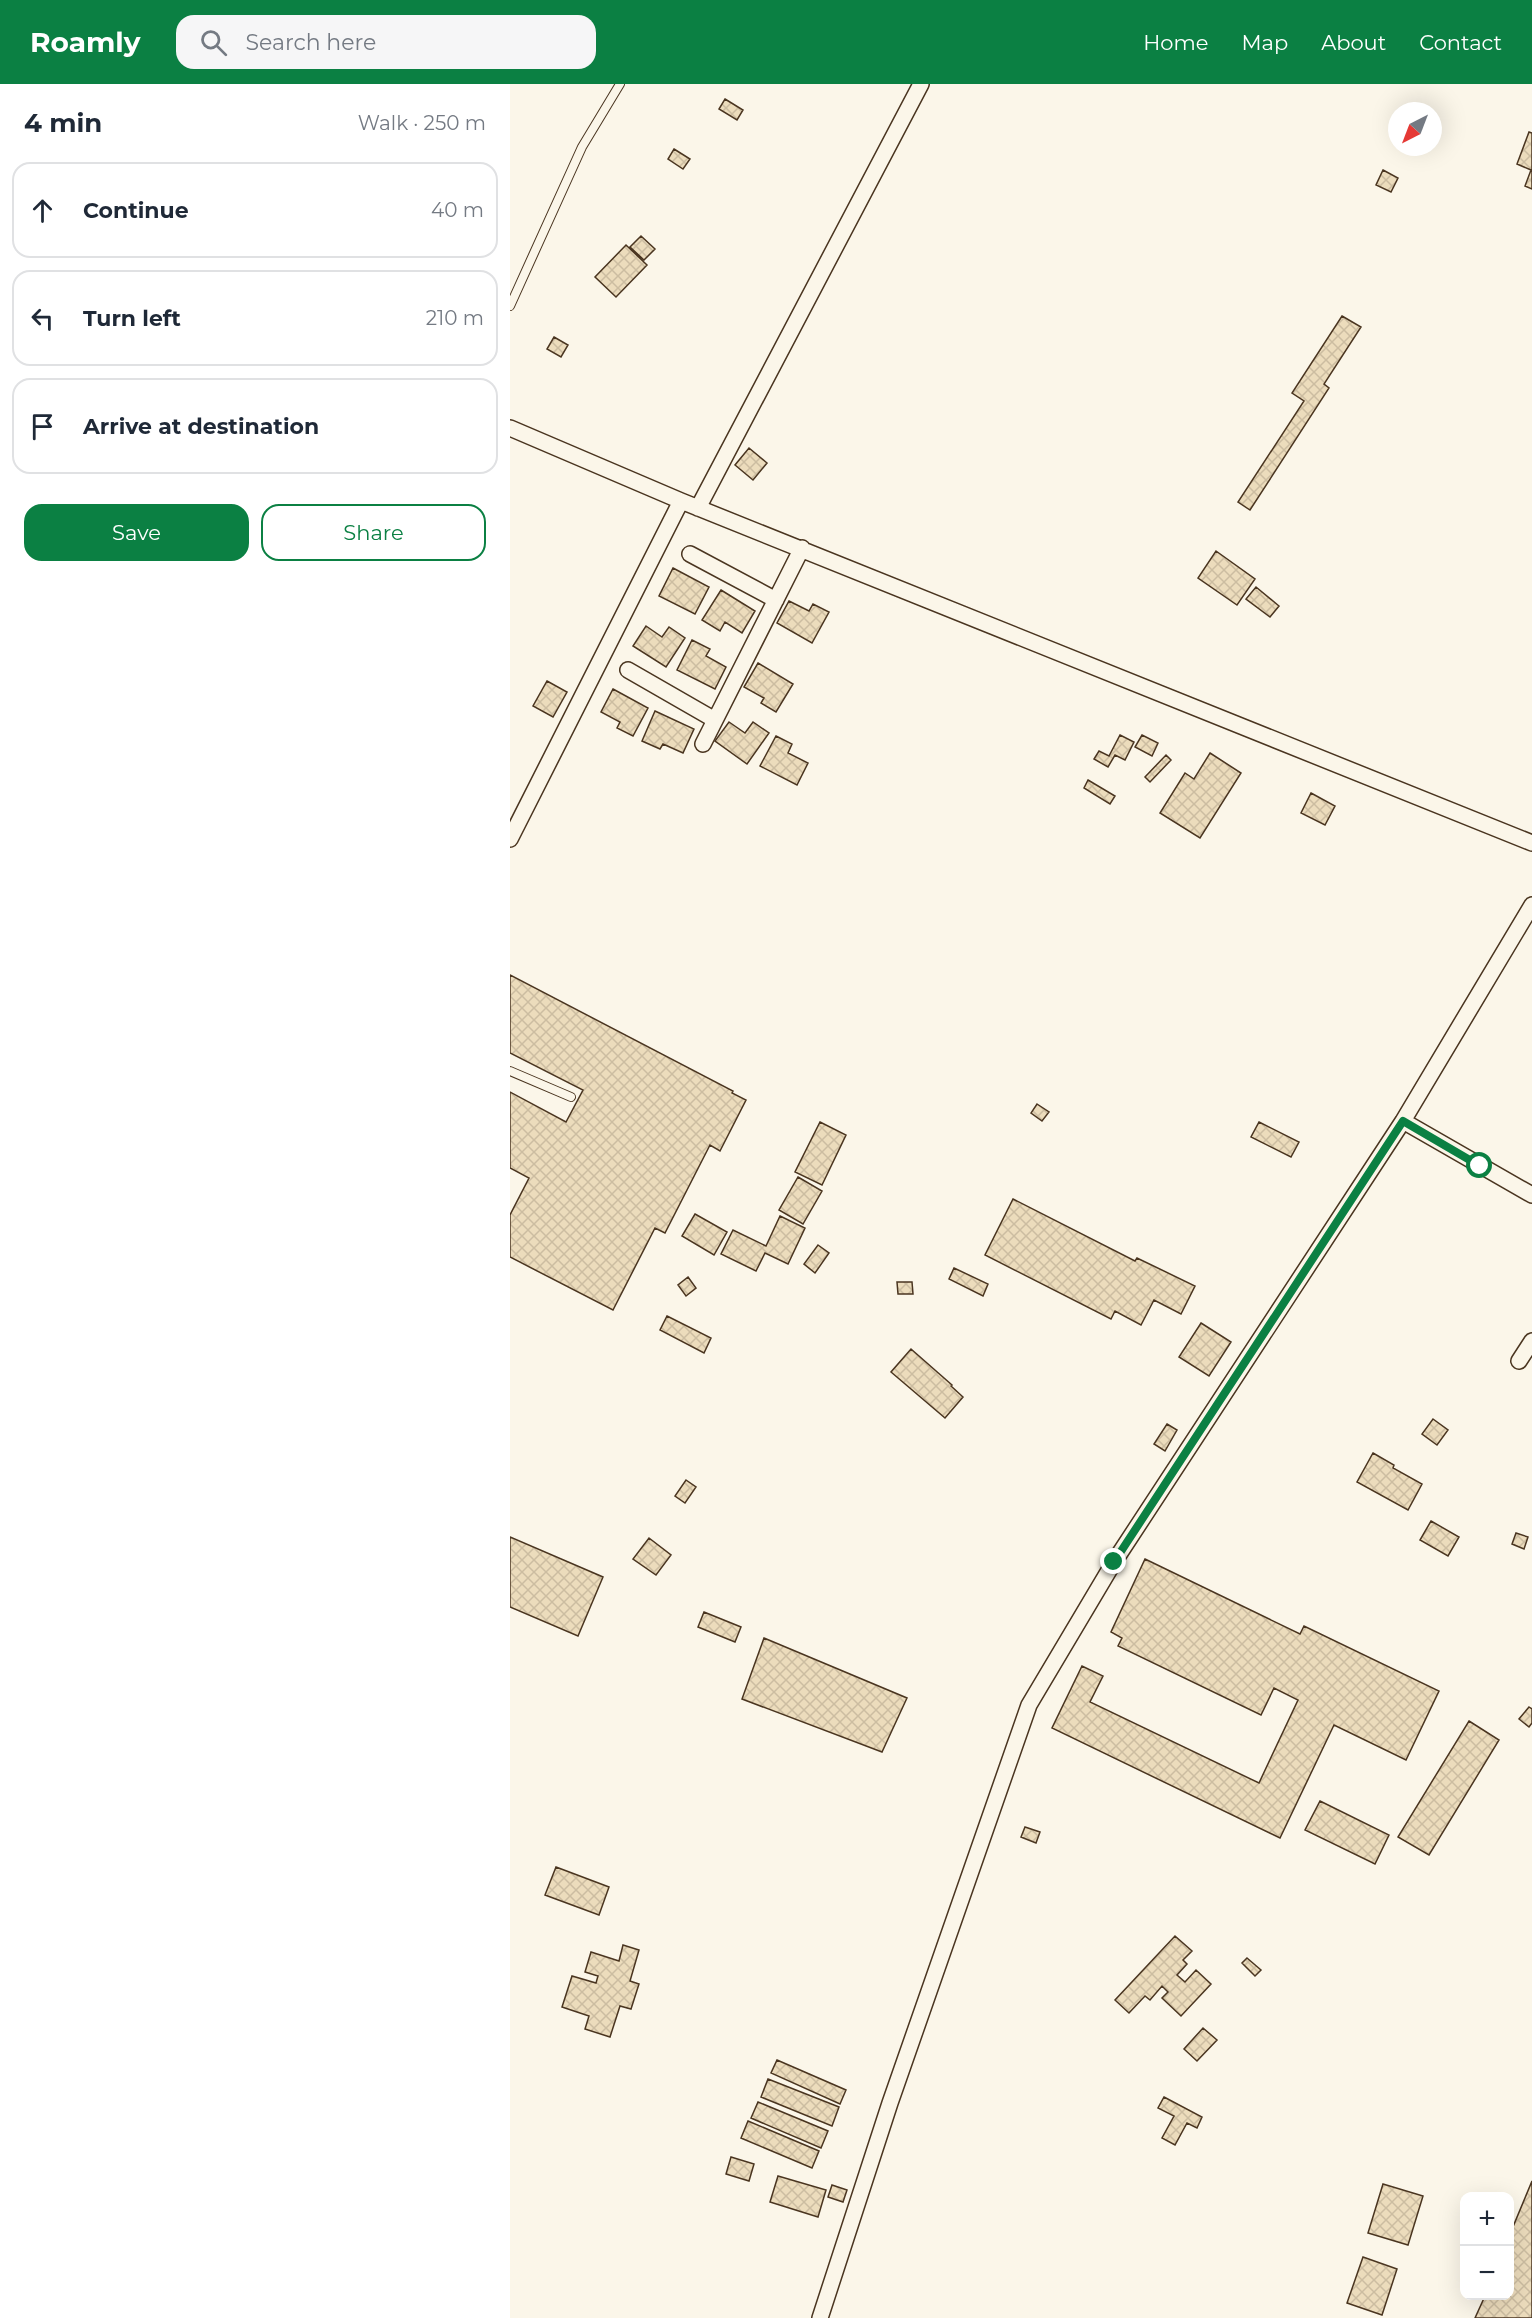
<!DOCTYPE html>
<html lang="en">
<head>
<meta charset="utf-8">
<style>
	:root { --surface:#fff; --page:#f6f6f7; --text:#1f2937; --muted:#747a83; --line:#e0e1e3; --accent:#0b8043 }
	body { margin:0; font-family:Montserrat,sans-serif; background:var(--page); color:var(--text) }
	.controls { position:absolute; right:18px; bottom:18px; display:grid; overflow:hidden; border-radius:12px; box-shadow:0 6px 24px #0002 }
	.controls button { width:54px; height:54px; display:grid; place-items:center; padding:0; border:0; border-bottom:2px solid var(--line); background:var(--surface); color:var(--text); font:30px sans-serif }
	.compass { position:absolute; left:878px; top:18px; width:54px; height:54px; border-radius:50%; background:var(--surface); box-shadow:0 6px 24px #0002; rotate:222deg }
	.stop { position:absolute; width:18px; height:18px; margin:-14px; border:4px solid #0b8043; border-radius:50%; background:#fff }
	.stop.end { background:#0b8043; border-color:#fff; box-shadow:0 2px 6px #0008 }
	.list { margin:0; padding:0; list-style:none }
	h2 { display:flex; justify-content:space-between; align-items:center; height:78px; margin:0; padding:0 24px; font-size:26px }
	h2 small { font-size:20px; font-weight:400; color:var(--muted) }
	.list li { display:grid; grid-template-columns:39px 1fr auto; gap:18px; align-items:center; box-sizing:border-box; height:96px; margin:0 12px 12px; padding:0 12px; border:2px solid var(--line); border-radius:18px }
	.list b { display:block; font-size:22px; white-space:nowrap }
	.list em { font-size:20px; font-style:normal; color:var(--muted) }
	.actions { display:flex; gap:12px; padding:18px 24px }
	.actions a { flex:1; padding:14px 0; border:2px solid var(--accent); border-radius:18px; text-align:center; font-size:21px; color:var(--accent) }
	.actions .main { background:var(--accent); color:#fff }
	.icon { flex:none; width:33px; height:33px; fill:none; stroke:currentColor; stroke-width:2; stroke-linecap:round; stroke-linejoin:round }
	.map { position:relative; flex:none; width:1022px; height:2234px; overflow:hidden }
	header { display:flex; align-items:center; gap:36px; box-sizing:border-box; height:84px; padding:0 30px; background:var(--accent); color:#fff }
	header strong { font-size:28px }
	nav { display:flex; gap:33px; margin-inline-start:auto; font-size:21px }
	.search { width:420px; height:54px; background:var(--page); display:flex; align-items:center; gap:15px; box-sizing:border-box; padding:0 21px; border-radius:18px; color:var(--muted); font-size:22px }
	main { display:flex }
	aside { flex:1; background:var(--surface) }
	.map>svg:first-child { display:block }
</style>
</head>
<body>
<header>
<strong>Roamly</strong>
<div class="search"><svg class="icon" aria-label="search" viewBox="0 0 24 24"><circle cx="10" cy="10" r="6"/><path d="M15 15l6 6"/></svg>Search here</div>
<nav><a>Home</a><a>Map</a><a>About</a><a>Contact</a></nav>
</header>
<main>
<aside>
<h2>4 min<small>Walk · 250 m</small></h2>
<ul class="list">
<li><svg class="icon" aria-label="ahead" viewBox="0 0 24 24"><path d="M12 20V5M6 11l6-6 6 6"/></svg><div><b>Continue</b></div><em>40 m</em></li>
<li><svg class="icon" aria-label="left" viewBox="0 0 24 24"><path d="M17 20v-9H6M10 6l-5 5 5 5"/></svg><div><b>Turn left</b></div><em>210 m</em></li>
<li><svg class="icon" aria-label="arrive" viewBox="0 0 24 24"><path d="M6 21V4h12l-3 4 3 4H6"/></svg><div><b>Arrive at destination</b></div></li>
</ul>
<div class="actions"><a class="main">Save</a><a>Share</a></div>
</aside>
<div class="map">
<svg width="1022" height="2234" viewBox="0 0 1022 2234">
	<defs>
		<pattern id="building-cross-hatch" width="8" height="8" patternUnits="userSpaceOnUse" patternTransform="scale(1.5)"><rect width="8" height="8" fill="#ecdcbc"/><path d="M0 0l8 8M0 8l8-8" fill="none" stroke="#ccbda1"/></pattern>
	</defs>
	<rect width="100%" height="100%" fill="#fbf6e9"/>
	<path fill="url(#building-cross-hatch)" stroke="#4a3520" stroke-width="1.5" d="M 215,15 L 233,26 L 227,36 L 209,25 Z
		M 1019,48 L 1022,49 L 1022,105 L 1015,102 L 1021,86 L 1007,80 Z
		M 164,65 L 180,75 L 173,85 L 158,75 Z
		M 873,86 L 888,94 L 881,108 L 866,101 Z
		M 131,152 L 145,165 L 134,176 L 120,163 Z
		M 116,161 L 137,181 L 106,213 L 85,193 Z
		M 832,232 L 851,243 L 814,300 L 819,304 L 740,426 L 728,418 L 794,317 L 782,309 Z
		M 44,253 L 58,261 L 51,273 L 37,265 Z
		M 239,364 L 257,379 L 243,396 L 225,381 Z
		M 706,467 L 745,495 L 727,521 L 688,494 Z
		M 163,484 L 199,503 L 185,530 L 149,512 Z
		M 746,503 L 769,522 L 760,533 L 736,515 Z
		M 211,506 L 245,527 L 232,549 L 215,538 L 210,547 L 192,536 Z
		M 279,517 L 299,527 L 303,520 L 319,528 L 302,559 L 267,539 Z
		M 136,542 L 152,553 L 159,543 L 175,554 L 156,583 L 123,562 Z
		M 182,556 L 200,565 L 196,572 L 216,583 L 205,605 L 167,586 Z
		M 248,579 L 283,600 L 266,628 L 251,619 L 254,614 L 234,603 Z
		M 37,597 L 57,608 L 43,633 L 23,622 Z
		M 103,605 L 138,624 L 123,652 L 107,644 L 110,638 L 91,628 Z
		M 145,627 L 184,645 L 173,669 L 153,660 L 150,665 L 132,657 Z
		M 219,638 L 235,649 L 243,638 L 259,649 L 237,680 L 205,657 Z
		M 610,651 L 624,658 L 615,676 L 605,671 L 598,683 L 584,675 L 589,667 L 599,672 Z
		M 632,651 L 648,659 L 642,672 L 625,663 Z
		M 266,652 L 282,660 L 278,669 L 298,679 L 287,701 L 250,682 Z
		M 700,669 L 731,689 L 690,754 L 650,729 L 675,689 L 684,695 Z
		M 656,671 L 661,676 L 640,698 L 635,693 Z
		M 578,696 L 605,712 L 600,720 L 574,704 Z
		M 801,709 L 825,722 L 815,741 L 791,729 Z
		M 0,891 L 223,1007 L 222,1009 L 236,1016 L 210,1067 L 200,1061 L 155,1149 L 145,1144 L 103,1226 L 0,1173 L 0,1131 L 19,1094 L 0,1084 L 0,1008 L 56,1038 L 73,1006 L 0,969 Z
		M 527,1020 L 539,1028 L 532,1037 L 521,1029 Z
		M 310,1038 L 336,1051 L 312,1101 L 285,1088 Z
		M 749,1038 L 789,1058 L 781,1073 L 741,1053 Z
		M 288,1093 L 312,1107 L 293,1140 L 269,1126 Z
		M 503,1115 L 625,1177 L 627,1174 L 685,1202 L 671,1230 L 644,1216 L 631,1241 L 605,1227 L 601,1235 L 475,1171 Z
		M 185,1130 L 217,1148 L 204,1171 L 172,1152 Z
		M 270,1132 L 295,1144 L 278,1180 L 255,1169 L 246,1187 L 211,1170 L 223,1146 L 256,1162 Z
		M 308,1161 L 319,1169 L 305,1189 L 294,1180 Z
		M 444,1184 L 478,1200 L 473,1212 L 439,1195 Z
		M 178,1193 L 186,1204 L 176,1212 L 168,1201 Z
		M 387,1198 L 402,1198 L 403,1210 L 388,1210 Z
		M 157,1232 L 201,1254 L 194,1269 L 150,1246 Z
		M 691,1239 L 721,1258 L 699,1292 L 669,1273 Z
		M 401,1265 L 442,1301 L 441,1302 L 453,1313 L 435,1334 L 381,1288 Z
		M 923,1335 L 938,1346 L 927,1361 L 912,1350 Z
		M 657,1340 L 667,1346 L 655,1367 L 644,1360 Z
		M 863,1369 L 884,1381 L 883,1384 L 912,1400 L 898,1426 L 847,1398 Z
		M 176,1396 L 186,1403 L 175,1419 L 165,1412 Z
		M 921,1437 L 949,1453 L 938,1472 L 910,1456 Z
		M 1006,1449 L 1018,1453 L 1014,1465 L 1002,1460 Z
		M 0,1453 L 93,1493 L 68,1552 L 0,1523 Z
		M 139,1454 L 161,1471 L 146,1491 L 123,1475 Z
		M 635,1475 L 790,1550 L 794,1542 L 929,1607 L 896,1676 L 824,1641 L 770,1754 L 542,1644 L 572,1582 L 593,1592 L 580,1618 L 749,1699 L 788,1616 L 764,1604 L 751,1631 L 608,1562 L 612,1554 L 601,1548 Z
		M 194,1528 L 231,1543 L 225,1558 L 188,1543 Z
		M 254,1554 L 397,1614 L 372,1668 L 232,1615 Z
		M 1019,1623 L 1022,1625 L 1022,1639 L 1019,1643 L 1009,1635 Z
		M 959,1637 L 989,1656 L 919,1771 L 888,1753 Z
		M 810,1717 L 879,1751 L 865,1780 L 795,1746 Z
		M 515,1743 L 530,1748 L 526,1759 L 511,1753 Z
		M 46,1783 L 99,1803 L 89,1831 L 35,1811 Z
		M 665,1852 L 682,1867 L 673,1876 L 677,1880 L 667,1891 L 675,1898 L 686,1886 L 701,1900 L 671,1932 L 652,1914 L 658,1908 L 652,1902 L 640,1916 L 635,1912 L 619,1929 L 605,1916 Z
		M 113,1861 L 129,1866 L 120,1897 L 129,1900 L 121,1925 L 110,1922 L 100,1953 L 75,1945 L 79,1932 L 52,1923 L 62,1892 L 86,1899 L 88,1892 L 75,1888 L 81,1868 L 109,1877 Z
		M 737,1874 L 751,1886 L 745,1892 L 732,1879 Z
		M 693,1944 L 707,1956 L 687,1977 L 674,1965 Z
		M 267,1976 L 336,2006 L 330,2020 L 261,1989 Z
		M 258,1995 L 329,2023 L 322,2042 L 251,2013 Z
		M 654,2013 L 692,2033 L 687,2044 L 677,2039 L 665,2061 L 652,2054 L 664,2032 L 648,2024 Z
		M 248,2018 L 318,2047 L 311,2064 L 241,2034 Z
		M 238,2037 L 309,2067 L 302,2084 L 231,2054 Z
		M 221,2073 L 244,2080 L 239,2097 L 216,2090 Z
		M 268,2092 L 316,2106 L 308,2133 L 260,2118 Z
		M 1022,2097 L 1022,2234 L 965,2234 L 975,2212 L 1000,2212 L 1000,2150 Z
		M 873,2100 L 913,2112 L 898,2161 L 858,2149 Z
		M 322,2101 L 337,2106 L 333,2118 L 318,2113 Z
		M 853,2173 L 887,2185 L 872,2231 L 837,2219 Z"/>
	<g fill="none" stroke-linecap="round" stroke-linejoin="round">
		<g stroke="#4a3520" stroke-width="10">
			<path id="service" d="M 0,222 L 72,63 L 110,0
				M 0,987 L 61,1013"/>
		</g>
		<g stroke="#4a3520" stroke-width="18">
			<path id="minor" d="M 0,344 L 171,417 L 1022,759
				M 188,424 L 411,0
				M 180,470 L 266,516
				M 118,586 L 205,636
				M 193,660 L 292,464
				M 0,755 L 171,417
				M 893,1037 L 1022,1111
				M 1009,1277 L 1022,1257
				M 310,2234 L 380,2019 L 519,1621 L 604,1478 L 893,1037 L 1022,821"/>
		</g>
		<use href="#service" stroke="#fbf6e9" stroke-width="8"/>
		<use href="#minor" stroke="#fbf6e9" stroke-width="15"/>
	</g>
	<g fill="none" stroke-linecap="round" stroke-linejoin="round">
		<path stroke="#0b8043" stroke-width="8" d="M 604,1478 L 893,1037 L 970,1082"/>
	</g>
</svg>
<div class="controls">
<button>+</button>
<button>−</button>
</div>
<svg class="compass" viewBox="-18 -18 36 36"><path d="M0-13l5 13h-10z" fill="#e53935"/><path d="M0 13l5-13h-10z" fill="#747a83"/></svg>
<div class="stop" style="left:970px;top:1082px"></div>
<div class="stop end" style="left:604px;top:1478px"></div>
</div>
</main>
</body>
</html>
